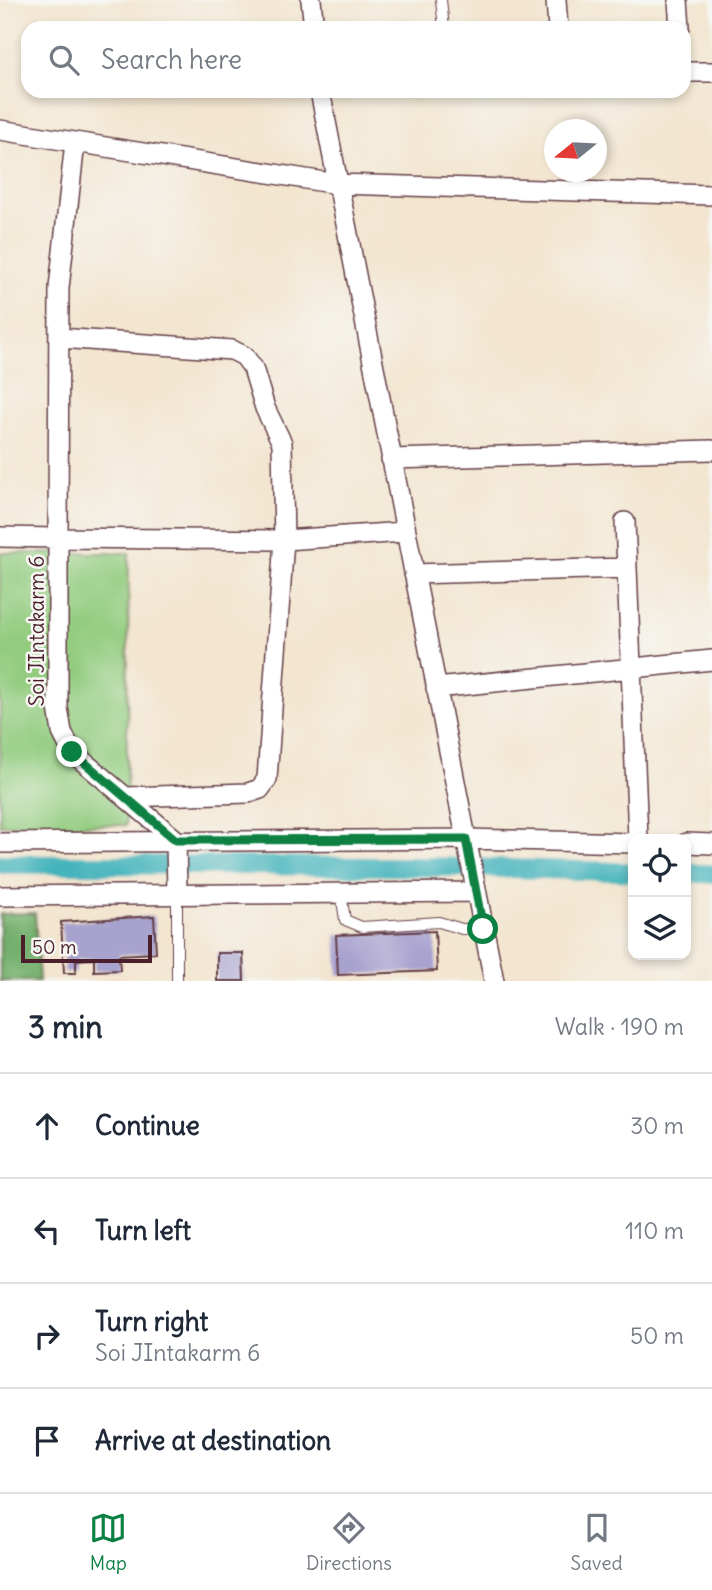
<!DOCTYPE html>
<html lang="en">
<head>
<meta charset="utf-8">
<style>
	:root { --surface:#fff; --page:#f2f2f3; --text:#1f2937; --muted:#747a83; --line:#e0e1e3; --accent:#0b8043 }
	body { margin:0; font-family:Delius,sans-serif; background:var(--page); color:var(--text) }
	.controls { position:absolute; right:21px; bottom:21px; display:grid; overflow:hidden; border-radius:14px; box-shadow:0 4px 10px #0003 }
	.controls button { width:63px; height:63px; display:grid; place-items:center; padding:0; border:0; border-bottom:2px solid var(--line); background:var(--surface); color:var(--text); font:35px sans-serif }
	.compass { position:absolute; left:544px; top:119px; width:63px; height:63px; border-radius:50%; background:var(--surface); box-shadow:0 4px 10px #0003; rotate:252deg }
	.scale { position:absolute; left:21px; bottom:18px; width:131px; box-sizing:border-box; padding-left:7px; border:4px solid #4a1f2b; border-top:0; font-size:19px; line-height:24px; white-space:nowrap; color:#4a1f2b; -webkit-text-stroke:5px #f6f6f2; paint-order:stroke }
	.stop { position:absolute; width:21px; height:21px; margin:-16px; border:5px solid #0b8043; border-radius:50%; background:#fff }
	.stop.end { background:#0b8043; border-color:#fff; box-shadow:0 2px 7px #0008 }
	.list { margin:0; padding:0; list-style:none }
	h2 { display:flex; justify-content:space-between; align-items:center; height:91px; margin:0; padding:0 28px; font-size:30px }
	h2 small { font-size:23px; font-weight:400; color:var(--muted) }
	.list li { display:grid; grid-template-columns:46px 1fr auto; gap:21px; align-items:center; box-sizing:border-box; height:105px; padding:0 28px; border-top:2px solid var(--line) }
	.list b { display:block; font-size:26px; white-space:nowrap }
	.list p { margin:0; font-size:23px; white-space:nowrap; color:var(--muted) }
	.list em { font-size:23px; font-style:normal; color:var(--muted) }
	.icon { flex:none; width:38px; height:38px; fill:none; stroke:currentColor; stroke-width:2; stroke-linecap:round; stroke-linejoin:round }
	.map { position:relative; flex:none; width:712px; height:981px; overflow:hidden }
	.search { position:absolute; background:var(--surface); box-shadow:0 4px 10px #0003; left:21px; right:21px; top:21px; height:77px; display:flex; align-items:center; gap:18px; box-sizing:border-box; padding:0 24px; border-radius:21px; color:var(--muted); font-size:26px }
	.sheet { height:511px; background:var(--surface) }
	nav { display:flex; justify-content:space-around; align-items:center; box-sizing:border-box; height:98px; border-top:2px solid var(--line); background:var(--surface); font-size:19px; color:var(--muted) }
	nav a { display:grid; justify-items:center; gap:4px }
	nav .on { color:var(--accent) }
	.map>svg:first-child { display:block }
</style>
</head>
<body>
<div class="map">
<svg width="712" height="981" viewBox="0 0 712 981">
	<rect width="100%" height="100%" fill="#f6f6f2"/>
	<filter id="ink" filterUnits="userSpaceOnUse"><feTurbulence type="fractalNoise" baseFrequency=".0143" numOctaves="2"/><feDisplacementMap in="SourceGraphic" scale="14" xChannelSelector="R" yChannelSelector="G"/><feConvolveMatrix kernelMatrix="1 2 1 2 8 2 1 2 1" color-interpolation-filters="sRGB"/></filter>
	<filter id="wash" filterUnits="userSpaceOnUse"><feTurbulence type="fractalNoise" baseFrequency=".00686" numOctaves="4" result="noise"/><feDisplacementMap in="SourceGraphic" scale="28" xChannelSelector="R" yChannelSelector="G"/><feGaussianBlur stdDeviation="1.57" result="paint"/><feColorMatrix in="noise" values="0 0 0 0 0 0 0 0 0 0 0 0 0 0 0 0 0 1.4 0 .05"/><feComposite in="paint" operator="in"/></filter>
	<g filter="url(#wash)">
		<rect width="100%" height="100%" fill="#f3e5cf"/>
		<path fill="#93cc7f" stroke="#6e7655" stroke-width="2" d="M 0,553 L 129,553 L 126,825 L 0,825 Z"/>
		<path fill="#76b06e" stroke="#60684c" stroke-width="2" d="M 35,913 L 39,981 L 0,981 L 0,914 Z"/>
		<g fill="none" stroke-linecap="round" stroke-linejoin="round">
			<path stroke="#43b3bb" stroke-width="19" d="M 0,864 L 451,867 L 633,872
				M 686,873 L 712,874"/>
		</g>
		<g id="blocks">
			<path fill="#a8a2cf" d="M 154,916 L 156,953 L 119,955 L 120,970 L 94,971 L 94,959 L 76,960 L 76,973 L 64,973 L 61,922 Z
				M 435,931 L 437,971 L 338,975 L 336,935 Z
				M 217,953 L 243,953 L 244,981 L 217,981 Z"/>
		</g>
	</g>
	<g filter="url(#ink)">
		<use href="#blocks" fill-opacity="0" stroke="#633d44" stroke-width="2"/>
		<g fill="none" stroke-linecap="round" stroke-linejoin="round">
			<g stroke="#633d44" stroke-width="12">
				<path id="lane" d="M 441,0 L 444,28
					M 341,893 L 345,920 L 362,927 L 439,922 L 462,929 L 483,928
					M 177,894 L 177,981"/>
			</g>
			<g stroke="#633d44" stroke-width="22">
				<path id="street" d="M 311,0 L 314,28
					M 556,0 L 558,28
					M 678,0 L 680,28
					M 684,72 L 712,72
					M 320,91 L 494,981
					M 0,130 L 337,184 L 712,195
					M 75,142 L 59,288 L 58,538 L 284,540 L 405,532
					M 59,338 L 232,350 L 244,356 L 253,368 L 265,408 L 282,443 L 284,540 L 267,779 L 260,789 L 248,793 L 126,797
					M 391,459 L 712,450
					M 0,537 L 58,538 L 58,708 L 62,732 L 72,752 L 176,840 L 177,893
					M 627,568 L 638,839
					M 414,574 L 627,568 L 625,522
					M 436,688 L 712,660
					M 0,843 L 466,839 L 633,843
					M 686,843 L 712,844
					M 0,896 L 476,892"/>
			</g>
			<use href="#lane" stroke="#fff" stroke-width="10"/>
			<use href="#street" stroke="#fff" stroke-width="19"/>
		</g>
	</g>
	<g fill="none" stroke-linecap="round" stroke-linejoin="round" filter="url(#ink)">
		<path stroke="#0b8043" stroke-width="9" d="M 72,752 L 176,840 L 466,839 L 483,929"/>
	</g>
	<g text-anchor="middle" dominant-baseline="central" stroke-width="5" stroke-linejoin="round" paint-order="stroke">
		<g font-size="21" fill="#4a1f2b" stroke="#f6f6f2">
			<text transform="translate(36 631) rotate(-90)">Soi JIntakarm 6</text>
		</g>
	</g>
</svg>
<div class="controls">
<button><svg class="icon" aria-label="locate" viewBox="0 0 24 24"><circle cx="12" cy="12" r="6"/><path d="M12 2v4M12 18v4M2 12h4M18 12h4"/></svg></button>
<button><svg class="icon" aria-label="layers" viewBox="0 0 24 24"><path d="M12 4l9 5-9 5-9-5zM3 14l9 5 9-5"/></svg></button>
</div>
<svg class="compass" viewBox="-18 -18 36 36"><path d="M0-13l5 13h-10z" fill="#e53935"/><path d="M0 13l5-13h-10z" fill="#747a83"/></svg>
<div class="scale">50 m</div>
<div class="stop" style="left:483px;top:929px"></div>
<div class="stop end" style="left:72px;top:752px"></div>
<div class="search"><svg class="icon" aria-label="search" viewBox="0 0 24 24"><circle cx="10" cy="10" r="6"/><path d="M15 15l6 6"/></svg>Search here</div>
</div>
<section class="sheet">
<h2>3 min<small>Walk · 190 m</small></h2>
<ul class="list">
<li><svg class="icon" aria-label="ahead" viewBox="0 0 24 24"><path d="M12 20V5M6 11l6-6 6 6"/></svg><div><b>Continue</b></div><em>30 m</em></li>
<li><svg class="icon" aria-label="left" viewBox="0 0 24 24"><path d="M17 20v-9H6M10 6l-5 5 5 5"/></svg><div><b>Turn left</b></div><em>110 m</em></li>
<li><svg class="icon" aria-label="right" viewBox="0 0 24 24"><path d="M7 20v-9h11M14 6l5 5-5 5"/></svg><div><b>Turn right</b><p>Soi JIntakarm 6</p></div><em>50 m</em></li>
<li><svg class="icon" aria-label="arrive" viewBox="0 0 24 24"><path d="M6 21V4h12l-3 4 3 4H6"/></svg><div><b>Arrive at destination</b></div></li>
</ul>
</section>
<nav>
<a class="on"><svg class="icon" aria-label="map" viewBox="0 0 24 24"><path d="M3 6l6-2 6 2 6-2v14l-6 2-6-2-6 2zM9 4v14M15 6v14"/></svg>Map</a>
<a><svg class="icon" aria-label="directions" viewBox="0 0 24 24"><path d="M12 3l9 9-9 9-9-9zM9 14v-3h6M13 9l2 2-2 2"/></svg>Directions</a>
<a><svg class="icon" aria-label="saved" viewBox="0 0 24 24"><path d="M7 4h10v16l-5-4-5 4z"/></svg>Saved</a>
</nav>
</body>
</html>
